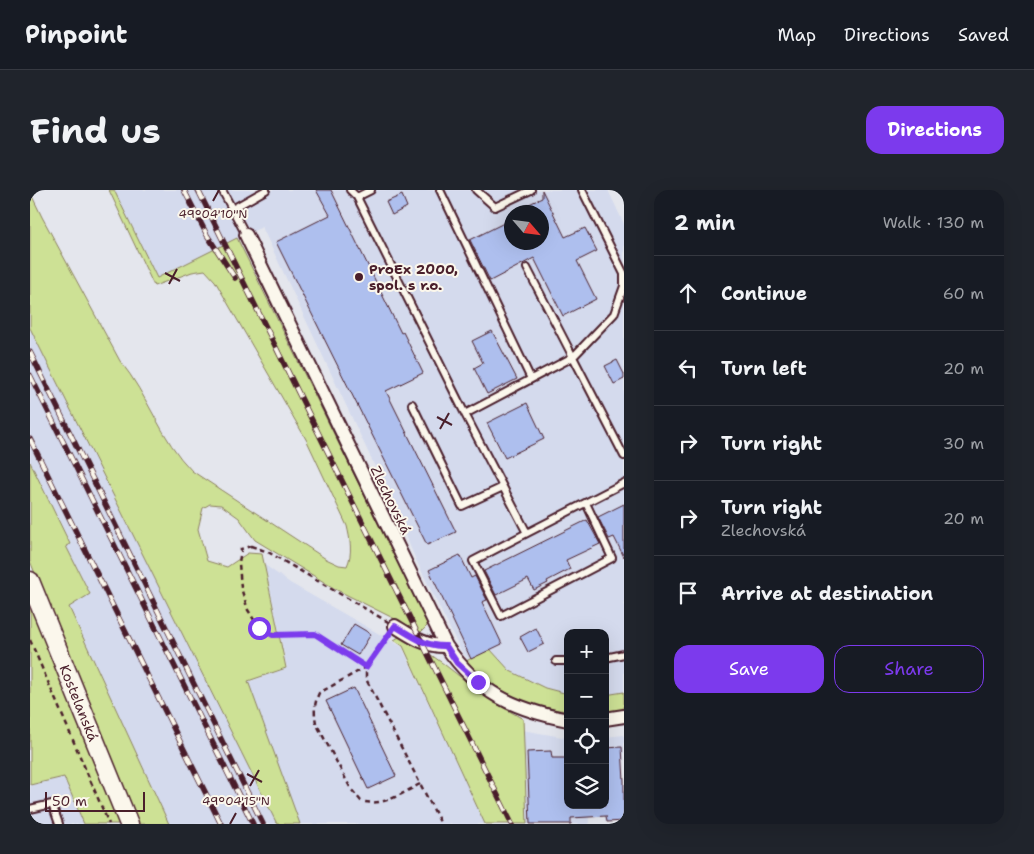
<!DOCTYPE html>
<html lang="en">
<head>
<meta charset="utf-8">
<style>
	:root { --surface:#171b24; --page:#20242c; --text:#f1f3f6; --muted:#9ea1a6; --line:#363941; --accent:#7c3aed }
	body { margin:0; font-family:"Shantell Sans",sans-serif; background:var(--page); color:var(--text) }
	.controls { position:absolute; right:15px; bottom:15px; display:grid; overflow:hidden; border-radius:10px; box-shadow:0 5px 20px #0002 }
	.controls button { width:45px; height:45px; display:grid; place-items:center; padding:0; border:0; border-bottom:1px solid var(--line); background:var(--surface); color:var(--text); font:25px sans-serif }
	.compass { position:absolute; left:474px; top:15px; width:45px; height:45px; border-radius:50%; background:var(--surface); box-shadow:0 5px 20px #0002; rotate:118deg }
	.scale { position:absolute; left:15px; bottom:12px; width:100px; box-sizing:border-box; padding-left:5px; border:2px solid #4a1f2b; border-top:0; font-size:14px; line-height:18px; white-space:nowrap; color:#4a1f2b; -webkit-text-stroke:4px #fbf7ec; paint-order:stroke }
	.stop { position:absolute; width:15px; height:15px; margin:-11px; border:4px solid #7c3aed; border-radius:50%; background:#fff }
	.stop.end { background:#7c3aed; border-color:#fff; box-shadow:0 1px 5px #0008 }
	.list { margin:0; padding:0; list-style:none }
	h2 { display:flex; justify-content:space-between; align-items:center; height:65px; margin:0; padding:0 20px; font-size:21px }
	h2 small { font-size:16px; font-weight:400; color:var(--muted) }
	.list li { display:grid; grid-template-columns:32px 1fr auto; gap:15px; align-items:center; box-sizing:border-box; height:75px; padding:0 20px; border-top:1px solid var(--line) }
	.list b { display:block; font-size:19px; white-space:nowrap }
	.list p { margin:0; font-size:16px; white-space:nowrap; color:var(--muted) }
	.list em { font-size:16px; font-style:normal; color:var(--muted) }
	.actions { display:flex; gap:10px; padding:15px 20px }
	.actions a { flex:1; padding:11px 0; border:1px solid var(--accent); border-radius:15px; text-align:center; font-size:18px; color:var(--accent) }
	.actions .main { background:var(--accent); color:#fff }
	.icon { flex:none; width:28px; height:28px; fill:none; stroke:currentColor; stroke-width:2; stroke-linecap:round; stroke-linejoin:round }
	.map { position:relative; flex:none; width:594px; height:634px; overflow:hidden; border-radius:15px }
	header { display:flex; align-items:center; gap:30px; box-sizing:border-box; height:70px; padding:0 25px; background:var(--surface); border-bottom:1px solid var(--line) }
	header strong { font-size:24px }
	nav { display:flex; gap:28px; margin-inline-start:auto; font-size:18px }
	.intro { display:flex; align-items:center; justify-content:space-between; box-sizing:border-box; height:120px; padding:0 30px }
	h1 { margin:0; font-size:35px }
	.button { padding:12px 22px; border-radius:15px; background:var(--accent); color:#fff; font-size:18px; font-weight:700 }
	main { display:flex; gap:30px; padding:0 30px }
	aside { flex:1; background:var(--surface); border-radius:15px; box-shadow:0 5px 20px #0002 }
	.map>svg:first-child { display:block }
</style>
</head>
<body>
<header>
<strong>Pinpoint</strong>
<nav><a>Map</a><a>Directions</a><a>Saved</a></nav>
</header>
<div class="intro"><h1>Find us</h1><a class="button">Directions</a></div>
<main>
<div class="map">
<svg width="594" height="634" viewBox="0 0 594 634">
	<rect width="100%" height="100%" fill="#e4e6ed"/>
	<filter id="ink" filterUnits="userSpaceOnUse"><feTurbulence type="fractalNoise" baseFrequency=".02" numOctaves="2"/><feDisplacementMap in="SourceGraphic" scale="10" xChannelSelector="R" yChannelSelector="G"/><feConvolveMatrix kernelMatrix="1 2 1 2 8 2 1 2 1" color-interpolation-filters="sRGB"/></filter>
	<g filter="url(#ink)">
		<path fill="#d4daed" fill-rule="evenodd" d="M 84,0 L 578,0 L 594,34 L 594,502 L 575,505 L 575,443 L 538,443 L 538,504 L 515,498 L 480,481 L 460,459 L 438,469 L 430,459 L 387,372 L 348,283 L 232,37 L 127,88 ZM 482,22 L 512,22 L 512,52 L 482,52 Z
			M 0,138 L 72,283 L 247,634 L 139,634 L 39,416 L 60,403 L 36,356 L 40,353 L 0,272 Z
			M 235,375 L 260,393 L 372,457 L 455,634 L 269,634 L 218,492 L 257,478 Z
			M 475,537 L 538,548 L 538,615 L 558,615 L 559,634 L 497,634 Z
			M 594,545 L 594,631 L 575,632 L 575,547 Z
			M 34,587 L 54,634 L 0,634 L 0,595 Z"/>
		<path fill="#cde195" stroke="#8c8060" d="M 79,0 L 84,0 L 127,88 L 207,48 L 397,432 L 397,436 L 391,442 L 307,400 L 225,350 L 209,328 L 191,315 L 180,314 L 173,318 L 168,339 L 177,371 L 197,377 L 218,363 L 232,364 L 256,478 L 218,491 L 270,634 L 247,634 L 0,138 L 0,2 L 12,27 L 90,171 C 118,205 131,250 162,281 L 296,369 L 309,375 L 317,376 C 323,363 320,349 317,336 L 277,251 L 185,91 L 175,80 L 162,82 L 124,96 Z
			M 0,272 L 40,354 L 36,356 L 60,404 L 39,417 L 139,634 L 106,634 L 0,371 Z
			M 0,410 L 91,634 L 54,634 L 34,587 L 0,595 Z
			M 369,447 C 400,460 427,485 453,505 C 466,514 480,521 493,529 L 497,634 L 455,634 L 373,456 L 364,450 Z
			M 460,459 L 480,481 L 515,498 L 538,504 L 538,521 C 492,517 470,500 435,474 L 436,471 Z
			M 594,502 L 594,519 L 575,522 L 575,505 Z"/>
		<path fill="#aebfee" stroke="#4a1f2b" d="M 286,0 L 301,0 L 371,143 L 373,142 L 393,183 L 356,201 L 426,342 L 397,355 L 246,52 L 300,25 Z
			M 512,0 L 535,47 L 555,38 L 567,61 L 547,71 L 566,109 L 533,126 L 504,68 L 460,91 L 440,50 L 482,29 L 482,52 L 512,52 L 512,22 L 482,22 L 512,8 Z
			M 372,5 L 377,17 L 362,25 L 356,12 Z
			M 462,141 L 487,189 L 457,204 L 444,178 L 453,173 L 442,151 Z
			M 587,170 L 594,184 L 594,189 L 584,194 L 575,176 Z
			M 497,213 L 514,249 L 475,268 L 457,233 Z
			M 594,314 L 594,367 L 584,347 L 579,349 L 568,327 Z
			M 557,330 L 570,354 L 536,370 L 540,379 L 517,391 L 518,393 L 504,400 L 498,389 L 466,405 L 454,381 Z
			M 430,365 L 441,388 L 445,386 L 457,410 L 452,412 L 472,454 L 441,469 L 399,380 Z
			M 324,434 L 341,444 L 328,465 L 311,455 Z
			M 506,438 L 514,454 L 498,462 L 490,447 Z
			M 324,498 L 366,586 L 338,599 L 296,511 Z
			M 592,557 L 594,591 L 594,631 L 577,632 L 576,626 L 541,628 L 541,634 L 500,634 L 497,562 L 521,561 L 522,568 L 538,568 L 538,615 L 575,615 L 575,558 Z"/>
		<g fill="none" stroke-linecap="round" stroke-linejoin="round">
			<g stroke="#4a1f2b" stroke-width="10">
				<path id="service" d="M 192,0 L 216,45
					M 320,0 L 327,7
					M 341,0 L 327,7 L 435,224
					M 410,0 L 501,189
					M 446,0 L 465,17 L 501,0
					M 202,19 L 236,0
					M 497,78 L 543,167 L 584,124 L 594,96 L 594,84 L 552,0
					M 382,214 L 432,316 L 473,297
					M 594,266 L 543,167 L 435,224 L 497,343 L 594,293
					M 497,343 L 443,371 L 471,426 L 582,368 L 556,313
					M 575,468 L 594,464
					M 526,471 L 538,471
					M 0,619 L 22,614 L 29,634"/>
			</g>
			<g stroke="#4a1f2b" stroke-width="16">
				<path id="minor" d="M 216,45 L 416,456 C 448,503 483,519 538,530
					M 365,436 C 381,446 396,457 416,456
					M 575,529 L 594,526"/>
			</g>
			<g stroke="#4a1f2b" stroke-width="21">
				<path id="secondary" d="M 0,391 L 99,634"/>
			</g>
			<path stroke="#4a1f2b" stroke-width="2.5" stroke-dasharray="5 4" stroke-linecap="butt" d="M 221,356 L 238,362 L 365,436 L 336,477 L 285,444 L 243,445 L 229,438 L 218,420 L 211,398 L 209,373 L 211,359 Z
				M 0,450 L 79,634
				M 390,594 C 371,604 353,617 331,611 L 321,599 L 286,533 C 284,522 284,514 289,503 L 336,477 L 336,489 L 411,634"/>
			<use href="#service" stroke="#fbf7ec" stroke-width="6"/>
			<use href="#minor" stroke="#fbf7ec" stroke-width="12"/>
			<use href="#secondary" stroke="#fbf7ec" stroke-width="18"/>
			<g stroke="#4a1f2b" stroke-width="5.5">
				<path id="rail" d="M 154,0 L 177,45 L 205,88
					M 168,0 L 482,634
					M 0,162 L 233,634
					M 0,185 L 223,634
					M 0,249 L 191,634"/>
			</g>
			<use href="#rail" stroke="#fbf7ec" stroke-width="4" stroke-dasharray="11" stroke-linecap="butt"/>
		</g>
	</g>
	<g fill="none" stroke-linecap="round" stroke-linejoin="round" filter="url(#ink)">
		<path stroke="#7c3aed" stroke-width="6" d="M 229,438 L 243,445 L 285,444 L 336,477 L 365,436 C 382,446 396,457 416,456 L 427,473 L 448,492"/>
	</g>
	<path fill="none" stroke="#4a1f2b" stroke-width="2" d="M 183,11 L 189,0M 135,83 L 150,91M 139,94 L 147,79M 407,227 L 422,235M 410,239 L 419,223M 217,584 L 232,592M 220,596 L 229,580M 200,634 L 206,623"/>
	<circle fill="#4a1f2b" stroke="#fbf7ec" stroke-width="2" cx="329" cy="87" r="5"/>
	<g text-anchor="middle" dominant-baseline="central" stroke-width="4" stroke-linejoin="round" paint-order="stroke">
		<g font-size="14" font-weight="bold" fill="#4a1f2b" stroke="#fbf7ec" text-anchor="start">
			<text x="339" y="79">ProEx 2000,<tspan x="339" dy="16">spol. s r.o.</tspan></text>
		</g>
		<g font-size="14" fill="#4a1f2b" stroke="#fbf7ec">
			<text transform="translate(361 310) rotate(64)">Zlechovská</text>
			<text transform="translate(49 513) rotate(68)">Kostelanská</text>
		</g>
	</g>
	<g font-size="12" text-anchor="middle" fill="#4a1f2b" stroke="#fbf7ec" stroke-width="4" stroke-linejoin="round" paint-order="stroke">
		<text x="183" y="28">49°04'10"N</text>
		<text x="206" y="615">49°04'15"N</text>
	</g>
</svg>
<div class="controls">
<button>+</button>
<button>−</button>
<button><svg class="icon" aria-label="locate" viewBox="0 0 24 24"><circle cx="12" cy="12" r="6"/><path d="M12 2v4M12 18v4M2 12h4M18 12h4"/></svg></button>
<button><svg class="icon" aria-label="layers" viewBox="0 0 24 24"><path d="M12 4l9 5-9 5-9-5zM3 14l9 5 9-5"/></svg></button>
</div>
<svg class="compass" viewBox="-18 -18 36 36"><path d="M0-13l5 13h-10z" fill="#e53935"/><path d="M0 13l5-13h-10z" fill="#9ea1a6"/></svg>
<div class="scale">50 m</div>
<div class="stop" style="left:229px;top:438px"></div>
<div class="stop end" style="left:448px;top:492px"></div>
</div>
<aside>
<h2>2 min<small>Walk · 130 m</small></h2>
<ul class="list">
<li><svg class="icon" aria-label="ahead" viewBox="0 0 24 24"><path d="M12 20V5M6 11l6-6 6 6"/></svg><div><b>Continue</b></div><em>60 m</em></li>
<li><svg class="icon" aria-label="left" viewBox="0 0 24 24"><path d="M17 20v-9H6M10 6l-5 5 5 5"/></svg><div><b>Turn left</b></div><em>20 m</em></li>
<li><svg class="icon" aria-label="right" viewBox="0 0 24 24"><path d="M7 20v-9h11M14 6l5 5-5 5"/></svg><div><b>Turn right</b></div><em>30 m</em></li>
<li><svg class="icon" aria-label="right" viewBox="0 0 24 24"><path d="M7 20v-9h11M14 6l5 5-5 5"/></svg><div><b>Turn right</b><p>Zlechovská</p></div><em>20 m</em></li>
<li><svg class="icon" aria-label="arrive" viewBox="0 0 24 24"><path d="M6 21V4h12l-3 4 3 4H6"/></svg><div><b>Arrive at destination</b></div></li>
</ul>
<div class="actions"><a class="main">Save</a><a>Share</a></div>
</aside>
</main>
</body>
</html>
